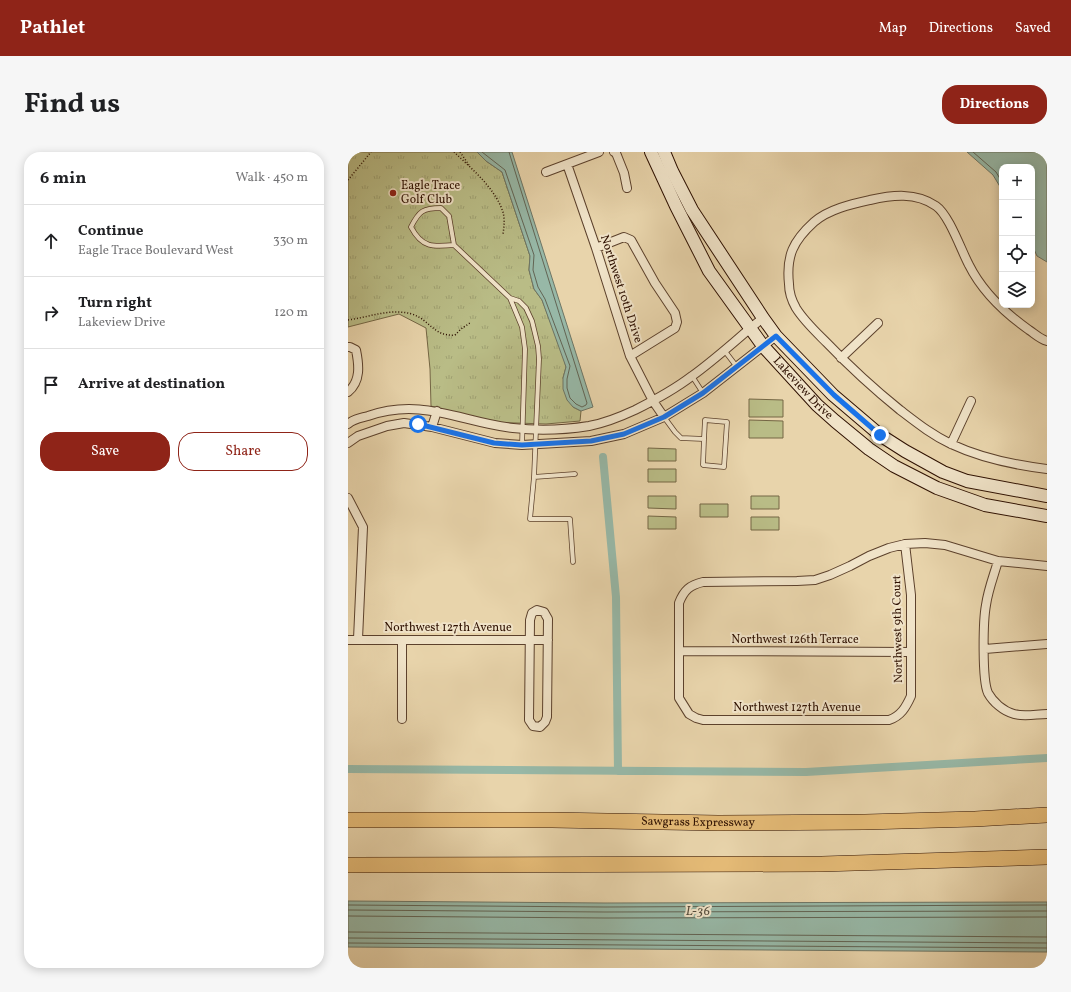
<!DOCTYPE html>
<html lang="en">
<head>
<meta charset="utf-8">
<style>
	:root { --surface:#fff; --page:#f6f6f6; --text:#202124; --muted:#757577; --line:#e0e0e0; --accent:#8f2418 }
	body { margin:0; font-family:Vollkorn,serif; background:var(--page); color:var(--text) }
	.controls { position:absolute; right:12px; top:12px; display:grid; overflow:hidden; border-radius:8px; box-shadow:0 2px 10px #0003 }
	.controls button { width:36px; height:36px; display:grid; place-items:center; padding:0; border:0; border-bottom:1px solid var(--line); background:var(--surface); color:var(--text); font:20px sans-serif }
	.stop { position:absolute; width:12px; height:12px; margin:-9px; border:3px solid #1a73e8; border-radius:50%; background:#fff }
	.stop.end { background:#1a73e8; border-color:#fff; box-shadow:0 1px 4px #0008 }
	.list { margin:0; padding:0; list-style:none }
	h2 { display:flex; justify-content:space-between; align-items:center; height:52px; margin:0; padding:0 16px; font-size:17px }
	h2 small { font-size:13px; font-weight:400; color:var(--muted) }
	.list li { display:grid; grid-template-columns:26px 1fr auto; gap:12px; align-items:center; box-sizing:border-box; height:72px; padding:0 16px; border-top:1px solid var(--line) }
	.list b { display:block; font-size:15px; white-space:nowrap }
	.list p { margin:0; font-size:13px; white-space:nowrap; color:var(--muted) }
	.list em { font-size:13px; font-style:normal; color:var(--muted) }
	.actions { display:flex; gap:8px; padding:12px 16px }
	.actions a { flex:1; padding:9px 0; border:1px solid var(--accent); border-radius:16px; text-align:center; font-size:14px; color:var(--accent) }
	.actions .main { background:var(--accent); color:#fff }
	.icon { flex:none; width:22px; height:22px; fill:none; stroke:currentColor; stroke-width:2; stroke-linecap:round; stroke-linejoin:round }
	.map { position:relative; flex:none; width:699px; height:816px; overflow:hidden; border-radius:16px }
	header { display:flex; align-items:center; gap:24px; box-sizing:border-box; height:56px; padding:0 20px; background:var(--accent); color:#fff }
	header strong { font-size:19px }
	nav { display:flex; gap:22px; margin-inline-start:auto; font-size:14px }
	.intro { display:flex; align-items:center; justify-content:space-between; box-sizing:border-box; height:96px; padding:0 24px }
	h1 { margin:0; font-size:28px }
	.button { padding:10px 18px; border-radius:16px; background:var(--accent); color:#fff; font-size:14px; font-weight:700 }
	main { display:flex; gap:24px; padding:0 24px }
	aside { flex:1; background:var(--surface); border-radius:16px; box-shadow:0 2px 10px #0003 }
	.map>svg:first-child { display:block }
</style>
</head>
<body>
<header>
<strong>Pathlet</strong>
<nav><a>Map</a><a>Directions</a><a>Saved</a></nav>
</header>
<div class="intro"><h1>Find us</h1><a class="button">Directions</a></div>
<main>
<aside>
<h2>6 min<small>Walk · 450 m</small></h2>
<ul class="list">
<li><svg class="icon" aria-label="ahead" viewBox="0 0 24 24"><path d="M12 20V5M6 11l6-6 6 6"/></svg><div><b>Continue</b><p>Eagle Trace Boulevard West</p></div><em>330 m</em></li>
<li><svg class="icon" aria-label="right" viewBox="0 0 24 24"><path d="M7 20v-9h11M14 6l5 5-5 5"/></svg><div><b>Turn right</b><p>Lakeview Drive</p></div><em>120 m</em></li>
<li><svg class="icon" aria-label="arrive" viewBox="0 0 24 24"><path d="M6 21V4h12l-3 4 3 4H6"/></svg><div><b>Arrive at destination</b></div></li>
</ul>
<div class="actions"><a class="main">Save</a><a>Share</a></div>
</aside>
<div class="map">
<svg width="699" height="816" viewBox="0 0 699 816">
	<defs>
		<pattern id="grass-tufts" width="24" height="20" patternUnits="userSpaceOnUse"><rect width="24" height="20" fill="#b9bc86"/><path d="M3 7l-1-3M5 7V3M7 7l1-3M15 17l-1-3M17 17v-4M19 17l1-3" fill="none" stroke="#9fa172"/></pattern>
	</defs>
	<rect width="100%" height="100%" fill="#e8d4ab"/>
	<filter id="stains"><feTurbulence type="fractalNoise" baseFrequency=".005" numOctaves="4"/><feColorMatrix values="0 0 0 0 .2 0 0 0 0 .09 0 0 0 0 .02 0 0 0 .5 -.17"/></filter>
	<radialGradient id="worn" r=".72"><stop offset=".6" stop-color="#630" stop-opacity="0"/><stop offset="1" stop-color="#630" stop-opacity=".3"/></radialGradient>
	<path fill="url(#grass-tufts)" stroke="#746644" d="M 0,0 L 129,0 L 138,9 L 154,20 L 182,104 L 181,118 L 186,137 L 194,148 L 215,203 L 218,215 L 215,226 L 225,255 L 233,259 L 232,269 L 198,272 L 138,270 L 83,254 L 82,217 L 78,176 L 51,162 L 0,175 Z"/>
	<path fill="#b9bc86" stroke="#746644" d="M 401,247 L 435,248 L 435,265 L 401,265 Z
		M 401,268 L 435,269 L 435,286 L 401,286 Z
		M 300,296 L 328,297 L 328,309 L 300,309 Z
		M 300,317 L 328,317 L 328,330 L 300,330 Z
		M 300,344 L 328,344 L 328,357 L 300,356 Z
		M 403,344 L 431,344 L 431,357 L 403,357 Z
		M 352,352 L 380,352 L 380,365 L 352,365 Z
		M 300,364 L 328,365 L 328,377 L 300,377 Z
		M 403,365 L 431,365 L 431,378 L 403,378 Z"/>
	<path fill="#97b8a7" stroke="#6d7565" d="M 129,0 L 164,0 L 245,255 L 233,259 L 225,255 L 219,248 L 215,237 L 215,226 L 218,215 L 194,148 L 186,137 L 181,118 L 182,104 L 154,20 L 138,9 Z
		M 619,0 L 699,0 L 699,110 L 689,104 L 684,93 L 684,15 L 654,15 L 654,38 L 645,23 Z
		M 0,749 L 257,751 L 699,750 L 699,800 L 0,795 Z"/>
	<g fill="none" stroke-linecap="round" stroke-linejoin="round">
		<path stroke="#626454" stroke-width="1" d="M 134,0 L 157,18 L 186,103 L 185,118 L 190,135 L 197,147 L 222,214 L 219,227 L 219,236 L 222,246 L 228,252 L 234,255 L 238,253 L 239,251 L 161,0
			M 625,0 L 648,20 L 654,30
			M 0,753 L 257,755 L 699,753
			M 0,758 L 257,760 L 699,759
			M 0,764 L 257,766 L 699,765
			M 0,780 L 699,785
			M 0,786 L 699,791
			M 0,791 L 699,796"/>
		<path stroke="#97b8a7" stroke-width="8" d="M 255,305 L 268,445 L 270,619
			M 0,617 L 458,620 L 699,606"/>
		<g stroke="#5c412c" stroke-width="5.5">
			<path id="lane" d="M 106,93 C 85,95 74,96 63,75 C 71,59 75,56 93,56 L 101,64 L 106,93 L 162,146 L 171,149 L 178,156 L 184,169 L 190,194 L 191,207 L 186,325 L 227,322
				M 162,146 L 174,175 L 177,197 L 174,293
				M 376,198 L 389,215
				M 344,224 L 355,241
				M 316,265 L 327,280 L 333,286 L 356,287 L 357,268 L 379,270 L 376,315 L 355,313 L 356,287
				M 186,325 L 182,367 L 222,367 L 225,410"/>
		</g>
		<g stroke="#5c412c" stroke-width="10">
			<path id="street" d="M 266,0 L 268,1 L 276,21 L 279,36
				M 219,12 L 248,96 L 282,204 L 305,249 L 316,265
				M 198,20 L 251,0
				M 248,96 L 276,85 L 283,88 L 307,131 L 327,161 L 329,170 L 327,176 L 282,204
				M 699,189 C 692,187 687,182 681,178 C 657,161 634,139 621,113 C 613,98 601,63 588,54 C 568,40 544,43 522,48 C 504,52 481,57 466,70 C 445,89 438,104 441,132 C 441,140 444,149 448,156 C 456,169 468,180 479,191 C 502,215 526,237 552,258 C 569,271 584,283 603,292 C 633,306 666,313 699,317
				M 0,195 L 2,195 L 8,198 C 11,213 13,229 0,240
				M 493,206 L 530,171
				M 0,272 C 5,267 13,266 20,264 C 74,245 113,270 165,276 C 190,279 216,278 241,274 C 257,271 272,265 287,258 C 307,248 327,237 344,224 C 369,206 391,185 415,166
				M 84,275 L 89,259
				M 0,291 L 10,284 L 39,274 L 56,271 L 84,275 L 147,291 L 174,293 L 243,289 L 276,282 L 316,265 L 355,241 L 428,184
				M 603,292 L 623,249
				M 0,346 L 15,375 L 10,487
				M 557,392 L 563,443 L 563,544 C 558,555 553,564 541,568 L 355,568 L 348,566 L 341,562 L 331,546 L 331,451 C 336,438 342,433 355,430 L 449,429 L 467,428 L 482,423 L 502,414 L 521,404 L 541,396 L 557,392 L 577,391 L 597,393 L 650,409 L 699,414
				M 650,409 C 646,423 640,438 638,453 C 635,469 634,528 640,541 C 645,550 655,559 666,562 C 676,565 689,562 699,562
				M 189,458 L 196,460 L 200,467 L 199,565 L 197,570 L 192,575 L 185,574 L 181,568 L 182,468 L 184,461 Z
				M 0,488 L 200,488
				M 54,488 L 54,567
				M 637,497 L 699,492
				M 331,499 L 563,500"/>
		</g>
		<g stroke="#2e1001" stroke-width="14">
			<g id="secondary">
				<path id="s1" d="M 303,0 L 328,54 L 361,119 L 415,194 L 469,253 L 487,269 L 521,297 L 546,314 L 589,336 L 637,353 L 699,364"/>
				<path d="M 316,0 L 324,19 L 344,58 L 415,166 L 428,184 L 485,243 L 532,283 L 557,299 L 595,320 L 619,329 L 699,344"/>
			</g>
		</g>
		<g stroke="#2e1001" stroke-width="16">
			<g id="highway">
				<path id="s2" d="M 0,668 L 204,668 L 370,671 L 517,670 L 627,667 L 699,663"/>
				<path d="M 0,713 L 474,712 L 699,705"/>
			</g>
		</g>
		<path stroke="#2e1001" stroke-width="1.5" stroke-dasharray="1 2" stroke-linecap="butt" d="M 106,0 C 124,17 147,36 155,60 C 157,68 156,75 155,82
			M 112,0 L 121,13
			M 0,28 L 23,0
			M 0,168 C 22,165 42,156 64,162 C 82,168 86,185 107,183 L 113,177 L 122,171"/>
		<use href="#lane" stroke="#f0e3c8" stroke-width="4"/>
		<use href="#street" stroke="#f0e3c8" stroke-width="8"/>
		<use href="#secondary" stroke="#f0e3c8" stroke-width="12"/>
		<use href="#highway" stroke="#e4ba76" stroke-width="15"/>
	</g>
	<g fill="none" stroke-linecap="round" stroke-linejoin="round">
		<path stroke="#1a73e8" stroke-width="5" d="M 70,272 L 146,291 L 174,293 L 243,289 L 276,282 L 316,265 L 355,241 L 428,184 L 486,243 L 532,283"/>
	</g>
	<circle fill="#8f2418" stroke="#f0e3c8" stroke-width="1.5" cx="45" cy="41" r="4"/>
	<g text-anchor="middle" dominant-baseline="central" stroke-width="4" stroke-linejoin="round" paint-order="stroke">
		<g font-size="12" fill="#2e1001" stroke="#f0e3c8" text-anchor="start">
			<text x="53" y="34">Eagle Trace<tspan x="53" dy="14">Golf Club</tspan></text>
		</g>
		<g font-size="12" fill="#2e1001" stroke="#f0e3c8">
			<text transform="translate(273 137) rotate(72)">Northwest 10th Drive</text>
			<text stroke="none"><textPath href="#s1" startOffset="283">Lakeview Drive</textPath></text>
			<text x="100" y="476">Northwest 127th Avenue</text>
			<text transform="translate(550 477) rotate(-91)">Northwest 9th Court</text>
			<text x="447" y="488">Northwest 126th Terrace</text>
			<text x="449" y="556">Northwest 127th Avenue</text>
			<text stroke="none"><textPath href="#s2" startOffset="350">Sawgrass Expressway</textPath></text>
		</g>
		<g font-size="13" font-style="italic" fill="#534b3b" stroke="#f0e3c8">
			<text x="350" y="760">L-36</text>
		</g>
	</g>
	<rect width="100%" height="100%" filter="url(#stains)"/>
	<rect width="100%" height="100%" fill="url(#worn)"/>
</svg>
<div class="controls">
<button>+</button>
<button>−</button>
<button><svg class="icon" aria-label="locate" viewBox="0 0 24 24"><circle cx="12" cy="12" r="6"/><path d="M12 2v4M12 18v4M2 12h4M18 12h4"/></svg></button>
<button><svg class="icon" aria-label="layers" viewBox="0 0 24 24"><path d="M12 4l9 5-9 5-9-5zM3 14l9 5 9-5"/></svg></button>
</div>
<div class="stop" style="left:70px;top:272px"></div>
<div class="stop end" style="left:532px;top:283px"></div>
</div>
</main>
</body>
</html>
